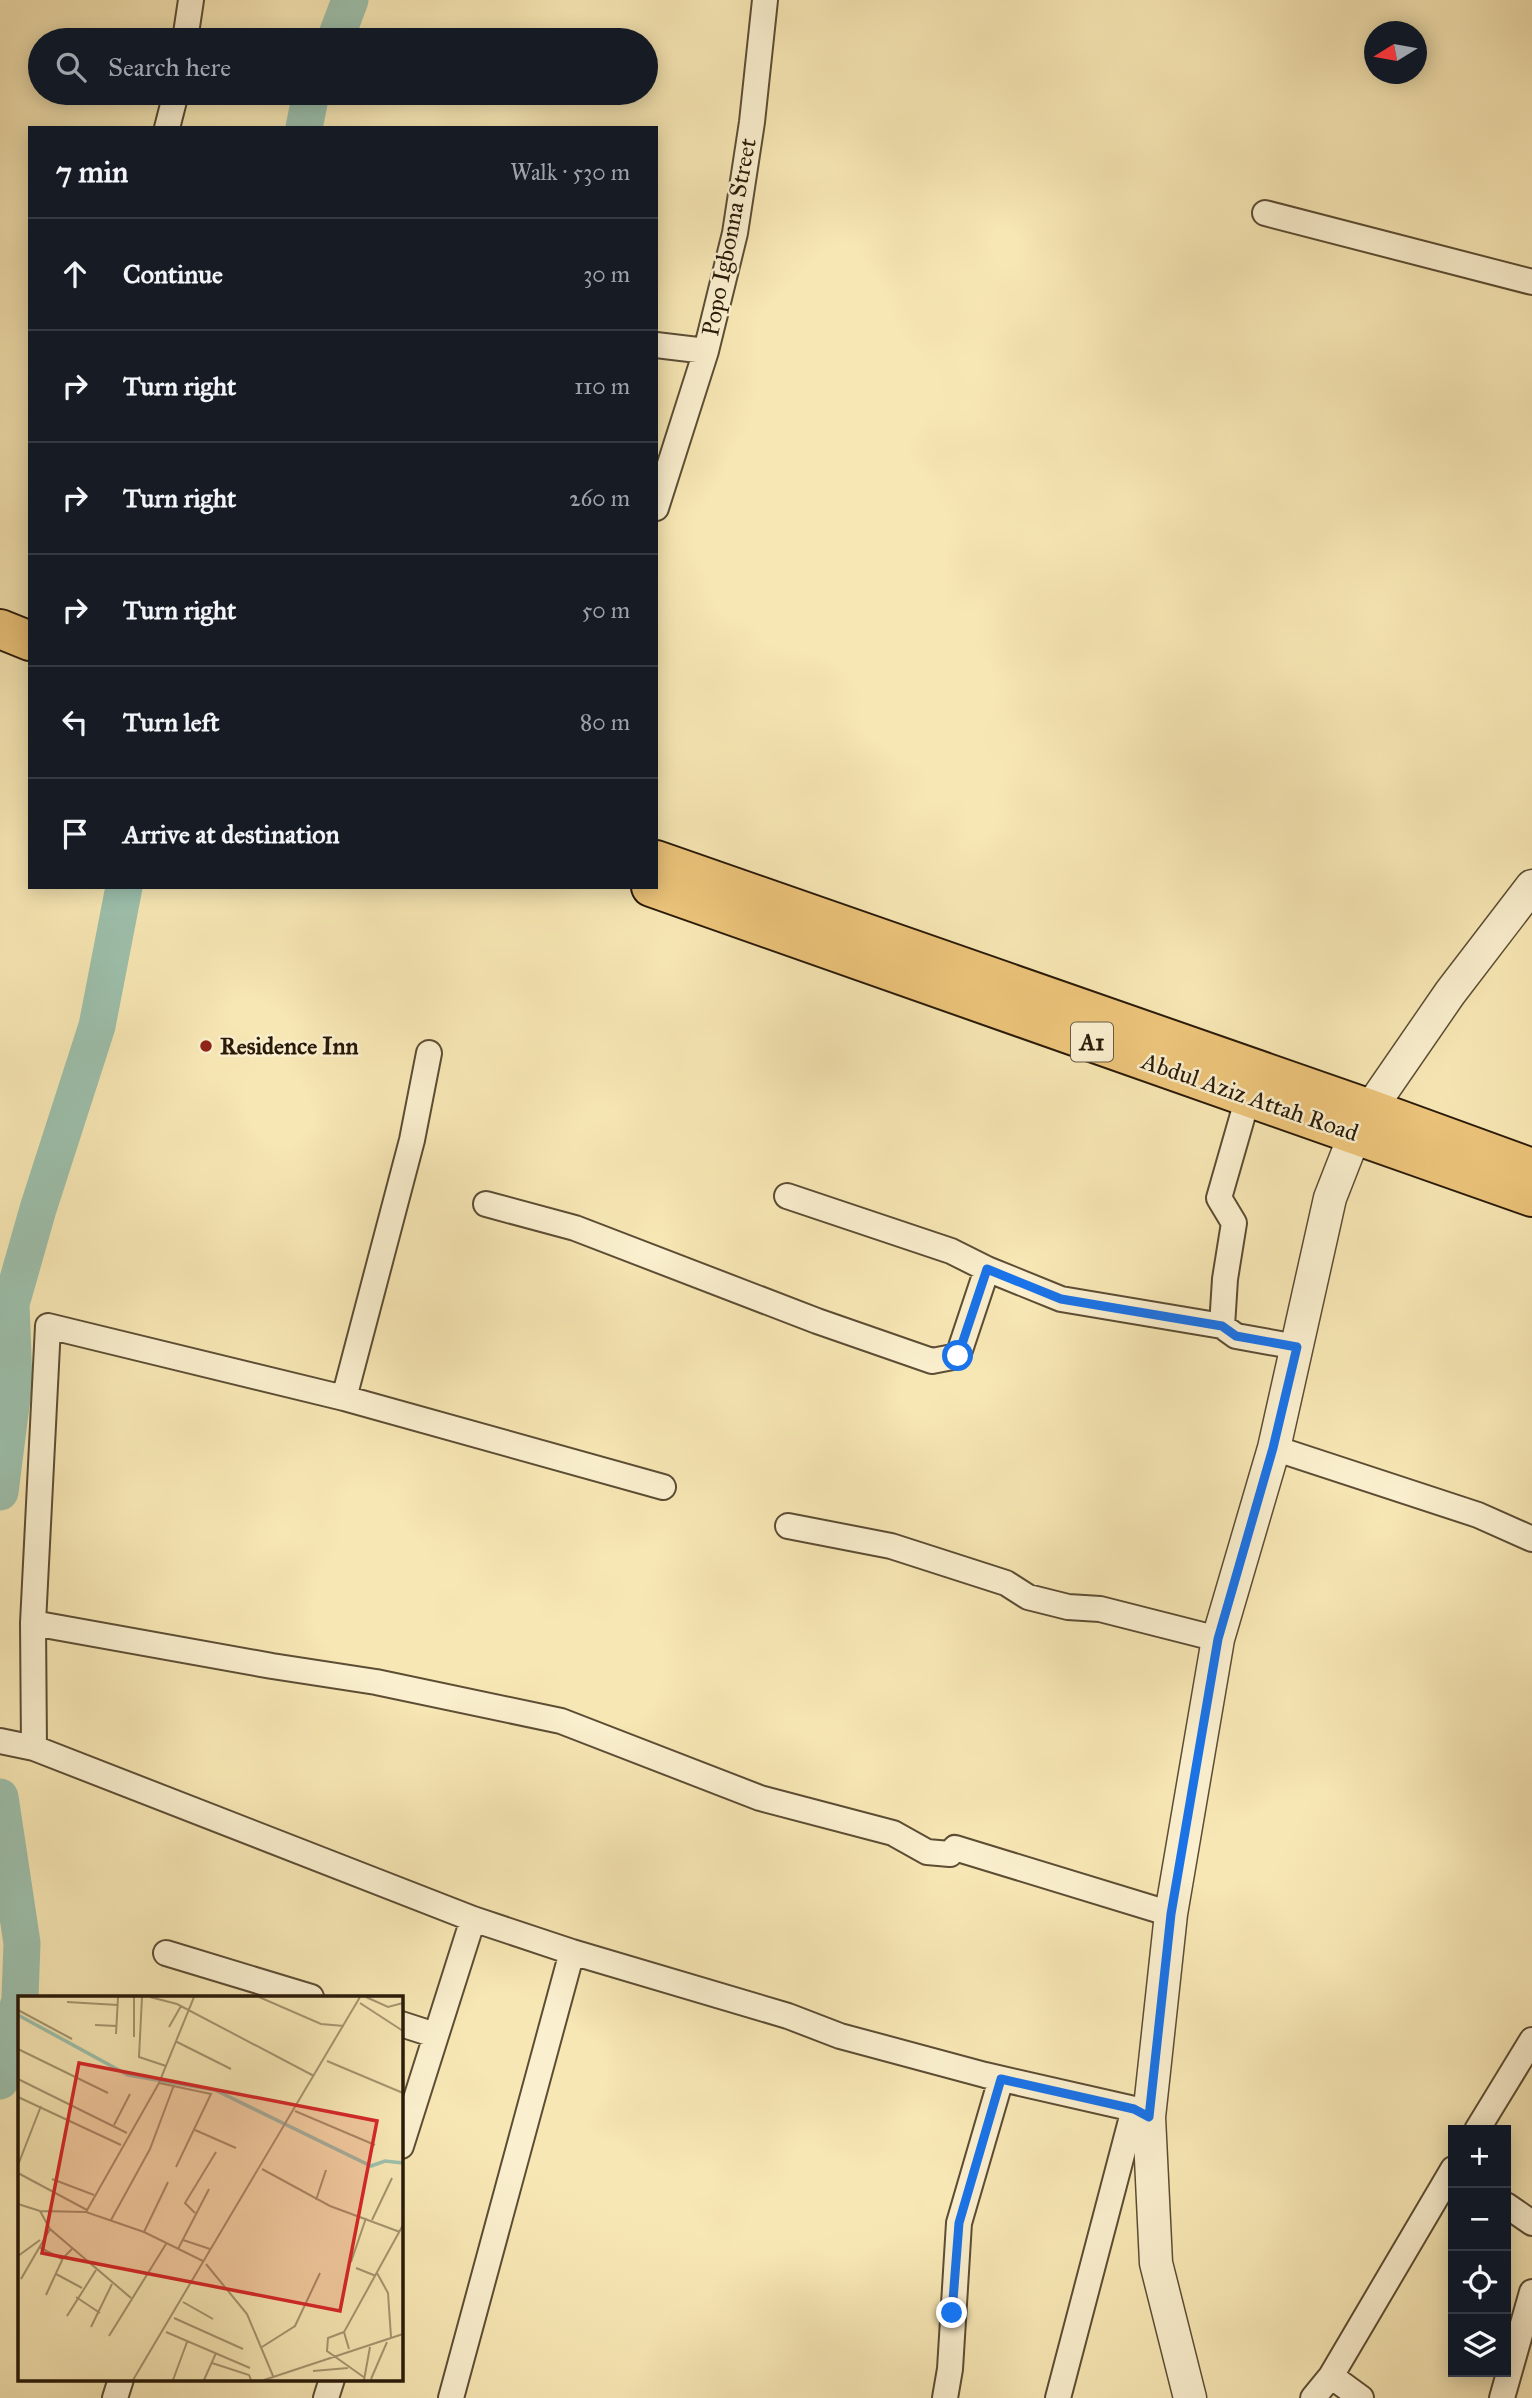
<!DOCTYPE html>
<html lang="en">
<head>
<meta charset="utf-8">
<style>
	:root { --surface:#171b24; --page:#242831; --text:#f1f3f6; --muted:#9ea1a6; --line:#363941 }
	body { margin:0; font-family:"IM FELL Great Primer",serif; background:var(--page); color:var(--text) }
	.controls { position:absolute; right:21px; bottom:21px; display:grid; overflow:hidden; border-radius:0px; box-shadow:0 4px 18px #0003 }
	.controls button { width:63px; height:63px; display:grid; place-items:center; padding:0; border:0; border-bottom:2px solid var(--line); background:var(--surface); color:var(--text); font:35px sans-serif }
	.compass { position:absolute; left:1364px; top:21px; width:63px; height:63px; border-radius:50%; background:var(--surface); box-shadow:0 4px 18px #0003; rotate:259deg }
	.stop { position:absolute; width:21px; height:21px; margin:-16px; border:5px solid #1a73e8; border-radius:50%; background:#fff }
	.stop.end { background:#1a73e8; border-color:#fff; box-shadow:0 2px 7px #0008 }
	.list { margin:0; padding:0; list-style:none }
	h2 { display:flex; justify-content:space-between; align-items:center; height:91px; margin:0; padding:0 28px; font-size:30px }
	h2 small { font-size:23px; font-weight:400; color:var(--muted) }
	.list li { display:grid; grid-template-columns:46px 1fr auto; gap:21px; align-items:center; box-sizing:border-box; height:112px; padding:0 28px; border-top:2px solid var(--line) }
	.list b { display:block; font-size:26px; white-space:nowrap }
	.list em { font-size:23px; font-style:normal; color:var(--muted) }
	.icon { flex:none; width:38px; height:38px; fill:none; stroke:currentColor; stroke-width:2; stroke-linecap:round; stroke-linejoin:round }
	.map { position:relative; flex:none; width:1532px; height:2398px; overflow:hidden }
	.search { position:absolute; background:var(--surface); box-shadow:0 4px 18px #0003; left:28px; top:28px; width:630px; height:77px; display:flex; align-items:center; gap:18px; box-sizing:border-box; padding:0 24px; border-radius:38px; color:var(--muted); font-size:26px }
	.panel { position:absolute; background:var(--surface); box-shadow:0 4px 18px #0003; left:28px; top:126px; width:630px; height:763px; border-radius:0px }
	.map>svg:first-child { display:block }
</style>
</head>
<body>
<div class="map">
<svg width="1532" height="2398" viewBox="0 0 1532 2398">
	<rect width="100%" height="100%" fill="#f7e7b4"/>
	<filter id="stains"><feTurbulence type="fractalNoise" baseFrequency=".00286" numOctaves="4"/><feColorMatrix values="0 0 0 0 .2 0 0 0 0 .09 0 0 0 0 .02 0 0 0 .5 -.17"/></filter>
	<radialGradient id="worn" r=".72"><stop offset=".6" stop-color="#630" stop-opacity="0"/><stop offset="1" stop-color="#630" stop-opacity=".3"/></radialGradient>
	<g fill="none" stroke-linecap="round" stroke-linejoin="round">
		<path stroke="#9dc0ac" stroke-width="37" d="M 335,40 L 350,0
			M 304,128 L 311,93
			M 0,1492 L 14,1382 L 11,1304 L 38,1209 L 97,1026 L 124,887
			M 0,1797 L 22,1943 L 20,1997
			M 0,2081 L 19,2003"/>
		<g stroke="#5c4d34" stroke-width="28">
			<path id="minor" d="M 185,40 L 191,0
				M 167,128 L 176,93
				M 1265,213 L 1532,282
				M 656,345 L 706,351
				M 656,508 L 706,351 L 735,233 L 752,122 L 765,0
				M 787,1196 L 951,1251 L 987,1269 L 1061,1299 L 1222,1326 L 1236,1336 L 1297,1347
				M 486,1204 L 575,1228 L 817,1321 L 932,1361 L 958,1356 L 987,1269
				M 1222,1326 L 1225,1279 L 1234,1223 L 1219,1198 L 1248,1097
				M 344,1398 L 412,1140 L 429,1053
				M 1274,1448 L 1478,1515 L 1532,1539
				M 788,1526 L 891,1546 L 1006,1583 L 1028,1597 L 1068,1607 L 1100,1609 L 1218,1639
				M 33,1623 L 272,1666 L 376,1682 L 561,1721 L 760,1798 L 893,1833 L 927,1852 L 950,1854 L 955,1848 L 1171,1914
				M 0,1741 L 34,1748 L 473,1919 L 572,1952 L 788,2016 L 840,2036 L 985,2075 L 1134,2109 L 1149,2117
				M 34,1748 L 33,1623 L 48,1326 L 344,1398 L 663,1487
				M 166,1953 L 311,1997
				M 401,2024 L 435,2035
				M 1477,2130 L 1532,2040
				M 401,2146 L 473,1919
				M 1506,2205 L 1532,2223
				M 1331,2376 L 1361,2398
				M 115,2398 L 121,2379
				M 326,2398 L 332,2379
				M 451,2398 L 572,1952
				M 945,2398 L 950,2369 L 959,2223 L 1001,2079
				M 1058,2398 L 1134,2109
				M 1313,2398 L 1331,2376 L 1453,2169
				M 1502,2398 L 1532,2292"/>
		</g>
		<g stroke="#5c4d34" stroke-width="35">
			<path id="tertiary" d="M 1370,1109 L 1450,993 L 1532,886
				M 1190,2398 L 1156,2263 L 1149,2117 L 1171,1914 L 1218,1639 L 1274,1448 L 1330,1198 L 1355,1134"/>
		</g>
		<g stroke="#291a09" stroke-width="42">
			<path id="trunk" d="M 0,629 L 30,641
				M 656,860 L 1370,1109 L 1532,1168
				M 651,887 L 1532,1197"/>
		</g>
		<use href="#minor" stroke="#faefce" stroke-width="24"/>
		<use href="#tertiary" stroke="#faefce" stroke-width="32"/>
		<use href="#trunk" stroke="#ecc47a" stroke-width="38"/>
	</g>
	<g fill="none" stroke-linecap="round" stroke-linejoin="round">
		<path stroke="#1a73e8" stroke-width="9" d="M 952,2313 L 959,2223 L 1001,2079 L 1134,2109 L 1149,2117 L 1171,1914 L 1218,1639 L 1273,1448 L 1297,1347 L 1236,1336 L 1222,1326 L 1061,1299 L 987,1269 L 958,1356"/>
	</g>
	<circle fill="#8f2418" stroke="#faefce" stroke-width="2.5" cx="206" cy="1046" r="7"/>
	<g text-anchor="middle" dominant-baseline="central" stroke-width="5" stroke-linejoin="round" paint-order="stroke">
		<rect fill="#faefce" stroke="#685a44" stroke-width="2" x="1071" y="1022.5" width="42" height="39" rx="5"/>
		<g font-size="23" font-weight="bold" fill="#291a09">
			<text x="1092" y="1042">A1</text>
		</g>
		<g font-size="24" fill="#291a09" stroke="#faefce">
			<text transform="translate(729 237) rotate(-79)">Popo Igbonna Street</text>
			<text transform="translate(1250 1097) rotate(19)">Abdul Aziz Attah Road</text>
		</g>
		<g font-size="24" font-weight="bold" fill="#291a09" stroke="#faefce" text-anchor="start">
			<text x="220" y="1046">Residence Inn</text>
		</g>
	</g>
	<g transform="translate(18 1996)">
		<rect width="385" height="385" fill="#f7e7b4"/>
		<path fill="none" stroke="#9dc0ac" stroke-width="3.5" d="M 0,19 L 110,79 L 197,94 L 353,170 L 367,165 L 385,167"/>
		<path fill="none" stroke="#a59570" stroke-width="2" d="M 124,1 L 121,61 L 148,70M 132,1 L 159,8 L 296,80M 241,1 L 303,28 L 326,30M 348,1 L 370,11 L 385,7M 49,6 L 100,9M 342,7 L 385,35M 0,14 L 54,43M 77,29 L 99,30M 151,31 L 163,10M 98,38 L 100,1M 116,41 L 116,1M 157,45 L 213,73M 0,53 L 90,97M 309,65 L 385,97M 0,83 L 109,137M 141,87 L 193,98 L 158,171M 0,101 L 103,149M 277,115 L 357,149M 96,129 L 112,98M 177,134 L 218,152M 0,169 L 23,110M 244,173 L 312,210 L 382,236M 0,177 L 69,214M 34,183 L 76,199M 298,204 L 308,174M 0,208 L 22,215 L 68,216 L 126,236 L 185,265M 22,215 L 32,233 L 113,302M 68,216 L 141,87 L 176,1M 177,217 L 167,207 L 198,156M 93,224 L 132,153 L 156,89M 354,224 L 374,182M 126,236 L 150,186M 165,244 L 192,253M 21,251 L 44,263M 160,253 L 191,193M 0,260 L 22,244M 333,266 L 348,222M 188,268 L 229,318 L 255,380M 338,272 L 358,280M 359,277 L 370,297 L 373,341M 38,278 L 64,292M 3,283 L 32,233M 28,299 L 45,262 L 54,253M 58,301 L 82,317M 165,306 L 195,323M 49,320 L 78,274M 156,322 L 225,353M 73,331 L 94,288M 148,336 L 232,372M 326,336 L 310,342 L 309,355 L 347,382M 91,340 L 148,248M 244,351 L 277,330 L 302,277M 331,353 L 326,336 L 385,229M 194,367 L 231,379 L 233,384M 295,375 L 330,372M 353,383 L 369,346M 115,384 L 342,1M 155,384 L 169,346M 186,384 L 198,357M 246,384 L 385,338M 346,384 L 352,351"/>
		<path fill="#d62828" fill-opacity="0.15" stroke="#d62828" stroke-width="3.5" d="M 61,67 L 359,125 L 322,315 L 24,257 Z"/>
		<rect width="385" height="385" fill="none" stroke="#291a09" stroke-width="3.5"/>
	</g>
	<rect width="100%" height="100%" filter="url(#stains)"/>
	<rect width="100%" height="100%" fill="url(#worn)"/>
</svg>
<div class="controls">
<button>+</button>
<button>−</button>
<button><svg class="icon" aria-label="locate" viewBox="0 0 24 24"><circle cx="12" cy="12" r="6"/><path d="M12 2v4M12 18v4M2 12h4M18 12h4"/></svg></button>
<button><svg class="icon" aria-label="layers" viewBox="0 0 24 24"><path d="M12 4l9 5-9 5-9-5zM3 14l9 5 9-5"/></svg></button>
</div>
<svg class="compass" viewBox="-18 -18 36 36"><path d="M0-13l5 13h-10z" fill="#e53935"/><path d="M0 13l5-13h-10z" fill="#9ea1a6"/></svg>
<div class="stop" style="left:958px;top:1356px"></div>
<div class="stop end" style="left:952px;top:2313px"></div>
<div class="search"><svg class="icon" aria-label="search" viewBox="0 0 24 24"><circle cx="10" cy="10" r="6"/><path d="M15 15l6 6"/></svg>Search here</div>
<section class="panel">
<h2>7 min<small>Walk · 530 m</small></h2>
<ul class="list">
<li><svg class="icon" aria-label="ahead" viewBox="0 0 24 24"><path d="M12 20V5M6 11l6-6 6 6"/></svg><div><b>Continue</b></div><em>30 m</em></li>
<li><svg class="icon" aria-label="right" viewBox="0 0 24 24"><path d="M7 20v-9h11M14 6l5 5-5 5"/></svg><div><b>Turn right</b></div><em>110 m</em></li>
<li><svg class="icon" aria-label="right" viewBox="0 0 24 24"><path d="M7 20v-9h11M14 6l5 5-5 5"/></svg><div><b>Turn right</b></div><em>260 m</em></li>
<li><svg class="icon" aria-label="right" viewBox="0 0 24 24"><path d="M7 20v-9h11M14 6l5 5-5 5"/></svg><div><b>Turn right</b></div><em>50 m</em></li>
<li><svg class="icon" aria-label="left" viewBox="0 0 24 24"><path d="M17 20v-9H6M10 6l-5 5 5 5"/></svg><div><b>Turn left</b></div><em>80 m</em></li>
<li><svg class="icon" aria-label="arrive" viewBox="0 0 24 24"><path d="M6 21V4h12l-3 4 3 4H6"/></svg><div><b>Arrive at destination</b></div></li>
</ul>
</section>
</div>
</body>
</html>
